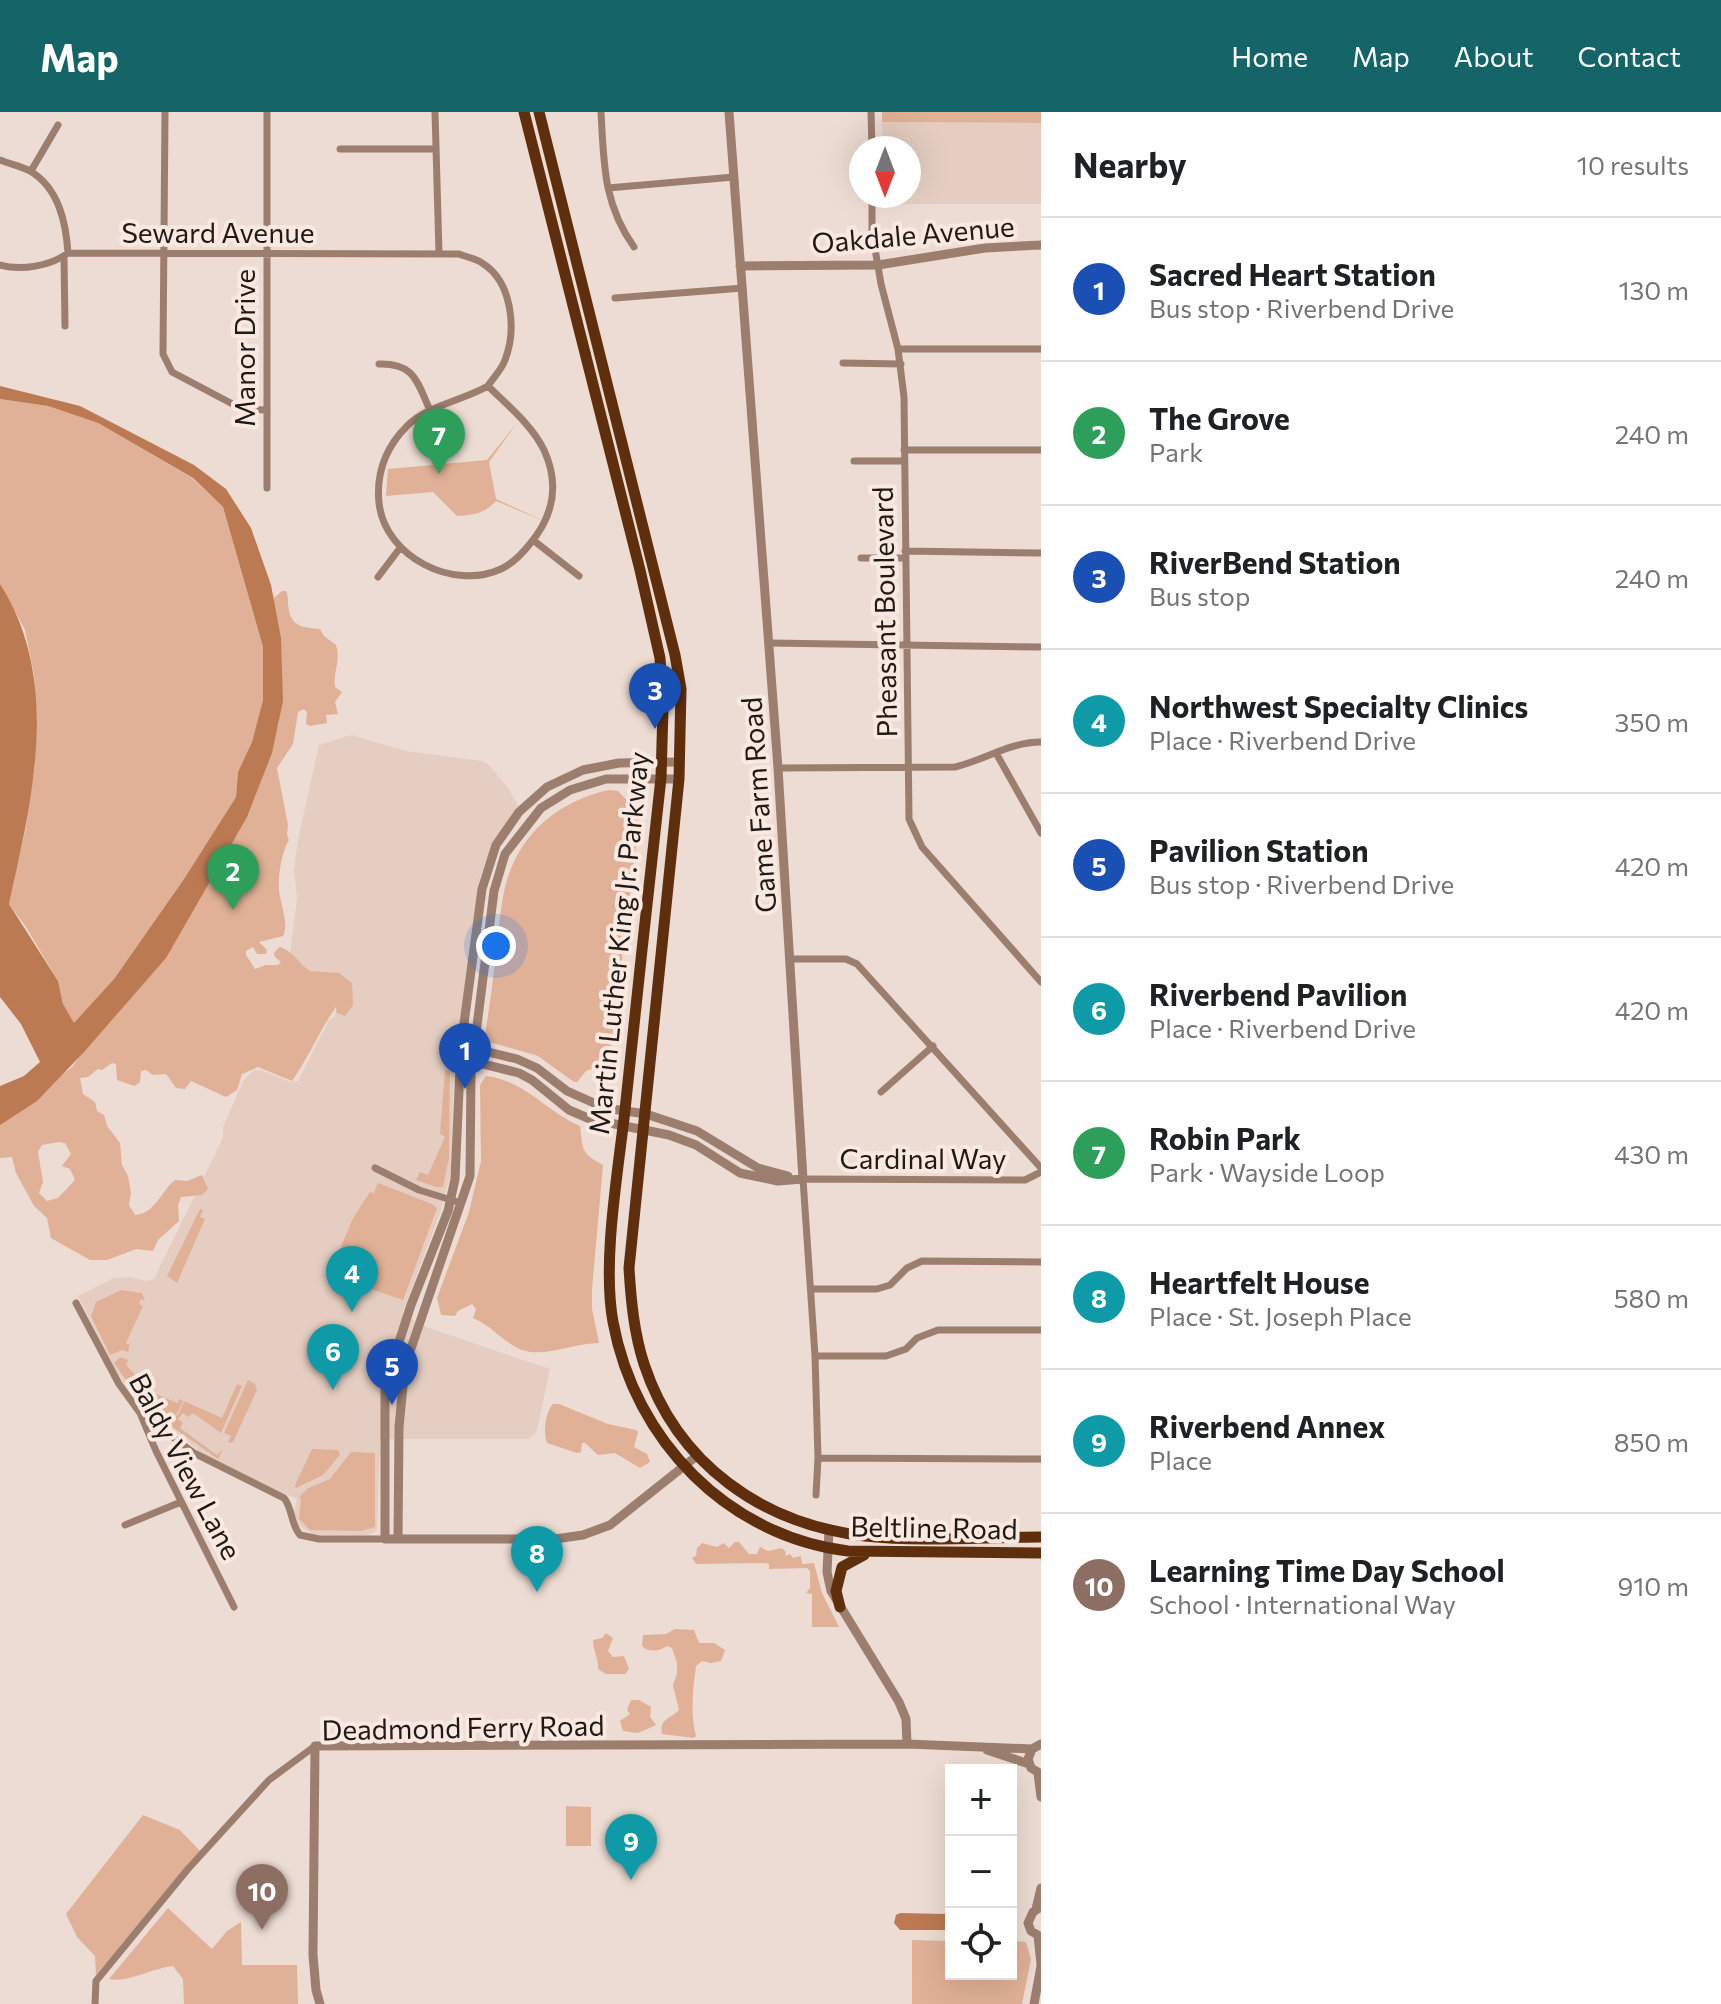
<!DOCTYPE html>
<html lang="en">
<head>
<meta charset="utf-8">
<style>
	:root { --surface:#fff; --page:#f6f6f6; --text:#202124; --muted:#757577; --line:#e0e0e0; --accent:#156468 }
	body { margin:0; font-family:Commissioner,sans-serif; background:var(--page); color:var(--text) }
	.controls { position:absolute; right:24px; bottom:24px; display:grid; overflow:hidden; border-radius:0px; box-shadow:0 8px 32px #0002 }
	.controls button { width:72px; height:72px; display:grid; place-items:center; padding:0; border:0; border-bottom:2px solid var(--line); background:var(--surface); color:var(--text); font:40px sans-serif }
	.compass { position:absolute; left:849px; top:24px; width:72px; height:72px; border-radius:50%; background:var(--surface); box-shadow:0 8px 32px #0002; rotate:180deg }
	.you { position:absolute; left:496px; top:834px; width:28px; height:28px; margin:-20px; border:6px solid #fff; border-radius:50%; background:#1a73e8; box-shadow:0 0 0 12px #1a73e833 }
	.badge { display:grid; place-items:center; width:52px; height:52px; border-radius:50%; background:var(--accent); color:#fff; font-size:26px; font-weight:700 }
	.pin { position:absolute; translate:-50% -66px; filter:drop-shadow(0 2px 4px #0008) }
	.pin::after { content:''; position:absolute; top:42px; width:28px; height:24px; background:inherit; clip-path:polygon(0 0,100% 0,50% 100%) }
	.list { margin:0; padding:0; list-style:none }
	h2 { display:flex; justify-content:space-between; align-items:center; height:104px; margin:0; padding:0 32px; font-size:34px }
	h2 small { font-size:26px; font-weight:400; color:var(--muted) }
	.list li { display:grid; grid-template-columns:52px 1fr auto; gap:24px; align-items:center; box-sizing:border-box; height:144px; padding:0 32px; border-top:2px solid var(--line) }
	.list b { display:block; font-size:30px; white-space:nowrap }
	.list p { margin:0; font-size:26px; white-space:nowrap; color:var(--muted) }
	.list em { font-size:26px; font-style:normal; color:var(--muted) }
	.icon { flex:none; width:44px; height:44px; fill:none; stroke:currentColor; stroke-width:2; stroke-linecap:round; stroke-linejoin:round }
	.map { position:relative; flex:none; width:1041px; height:1892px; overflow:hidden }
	header { display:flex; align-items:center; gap:48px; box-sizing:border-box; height:112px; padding:0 40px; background:var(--accent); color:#fff }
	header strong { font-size:38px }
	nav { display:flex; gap:44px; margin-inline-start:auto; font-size:28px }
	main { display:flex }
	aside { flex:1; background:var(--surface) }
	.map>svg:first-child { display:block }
</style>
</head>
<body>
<header>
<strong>Map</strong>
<nav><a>Home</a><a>Map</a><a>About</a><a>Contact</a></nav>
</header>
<main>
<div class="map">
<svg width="1041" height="1892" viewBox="0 0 1041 1892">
	<rect width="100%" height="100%" fill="#ecdcd3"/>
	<path fill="#e5cec1" d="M 882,10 L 1041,11 L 1041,92 L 883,92 L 883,84 L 909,84 L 909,36 L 883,36 Z
		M 351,623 L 406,639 L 482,649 L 489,653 L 507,675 L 519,695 L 494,729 L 479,768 L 454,958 L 451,1061 L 439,1104 L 402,1202 L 429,1216 L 550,1257 L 537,1318 L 529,1327 L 380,1327 L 377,1419 L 367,1423 L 321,1423 L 312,1422 L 299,1413 L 294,1402 L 297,1387 L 213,1349 L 147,1299 L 128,1277 L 114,1255 L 78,1184 L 114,1166 L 131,1165 L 146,1169 L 154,1167 L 223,1026 L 223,1015 L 243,969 L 254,958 L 261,958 L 290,970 L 298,969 L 329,908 L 335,905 L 340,868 L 288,857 L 297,787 L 294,758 L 298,728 L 319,633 Z"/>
	<path fill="#e0b196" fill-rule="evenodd" d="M 882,0 L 1041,0 L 1041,11 L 882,10 Z
		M 0,287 L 48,294 L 98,311 L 192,366 L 223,395 L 263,535 L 263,588 L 252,630 L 238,660 L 236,685 L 184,767 L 114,867 L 74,912 L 63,892 L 58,869 L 26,815 L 9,792 L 25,720 L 35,654 L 36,603 L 34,563 L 25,518 L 0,472 Z
		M 517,311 L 489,350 L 496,387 L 544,409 L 496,389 C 484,402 473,403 457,404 L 433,380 L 386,384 L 388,357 L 487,348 Z
		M 282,479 L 286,479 C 288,483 288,487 288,492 C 290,515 301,515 320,517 L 324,524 L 336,533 C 341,549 333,559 335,575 L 342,580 L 335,590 L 338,602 L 326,603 L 327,611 L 310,614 L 306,612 L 307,600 L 304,597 L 298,600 L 293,632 L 277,656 L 288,713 L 287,723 L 289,728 C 281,741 278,764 279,779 C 281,793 289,813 283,824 L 259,830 L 267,838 L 266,842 L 257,842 L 253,835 L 246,839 L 246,843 L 255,857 L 266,853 L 278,853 L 281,850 L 275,845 L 274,841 L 279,835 C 294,839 298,851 310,859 L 339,861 L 352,871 L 353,893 L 345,904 L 337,901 L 336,895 C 319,919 309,945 292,969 L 258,955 L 242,962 L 237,978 L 226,985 L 191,969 L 185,977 L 176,976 L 166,962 L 153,963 L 146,958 L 141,959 L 140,970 L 134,974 L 117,968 L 116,952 L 112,951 L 102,958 L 98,957 L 88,965 L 80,966 L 83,982 L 95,990 L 97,999 L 104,1003 L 107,1014 L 120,1031 L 122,1053 L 128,1064 L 131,1081 L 129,1093 L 135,1103 C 155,1102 162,1078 175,1068 L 187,1069 L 202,1063 L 208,1077 L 202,1083 L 181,1085 L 178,1093 L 179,1109 L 158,1128 L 153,1139 L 136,1137 L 107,1148 L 90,1148 L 51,1126 L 47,1106 L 34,1094 L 16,1061 L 12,1045 L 0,1046 L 0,1007 L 72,955 L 226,742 L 261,669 L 279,611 L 273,487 ZM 59,1030 L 65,1031 L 71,1042 L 62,1054 L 70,1057 L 75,1068 L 58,1086 L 47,1089 L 39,1081 L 43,1070 L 38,1040 L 42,1033 Z
		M 609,678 L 618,679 L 640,702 L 609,950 L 586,959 L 577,970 L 574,970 L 538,944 L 486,929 L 485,923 C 490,892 494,862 497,831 C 500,809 501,786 508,765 C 523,718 562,688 609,678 Z
		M 445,958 L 450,959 L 449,1046 L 443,1075 L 436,1075 L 416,1068 L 420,1060 L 428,1063 L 445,1025 L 440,1022 Z
		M 486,964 C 526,969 545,999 580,1014 C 583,1037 580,1041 603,1053 L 592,1177 L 592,1197 L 599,1231 C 574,1231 543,1246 522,1238 C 504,1231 492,1214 473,1206 L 476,1197 L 472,1192 L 458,1199 L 455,1204 L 441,1203 L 437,1186 L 469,1100 L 481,1049 L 480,973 Z
		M 378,1071 L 432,1092 L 437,1096 L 403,1188 L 371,1177 L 363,1168 L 331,1159 L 353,1106 L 370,1080 L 374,1081 Z
		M 200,1097 L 203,1098 L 200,1105 L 205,1107 L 177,1171 L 167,1164 Z
		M 121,1178 L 142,1181 L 145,1189 L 141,1187 L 139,1192 L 143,1194 L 126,1231 L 130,1233 L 128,1240 L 122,1238 L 110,1243 L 91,1204 L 96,1190 Z
		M 120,1245 L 128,1248 L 126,1253 L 150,1279 L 177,1291 L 179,1287 L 183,1289 L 178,1300 L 165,1312 L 137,1284 L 114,1251 Z
		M 248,1268 L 255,1272 L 257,1278 L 233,1330 L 230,1331 L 228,1330 L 231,1324 L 224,1321 Z
		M 237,1272 L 242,1274 L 221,1321 L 193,1301 L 188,1305 L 183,1301 L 178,1307 L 183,1311 L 180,1316 L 217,1343 L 223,1337 L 218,1347 L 168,1312 L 179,1301 L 184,1289 L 222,1306 Z
		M 553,1292 L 559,1292 L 608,1312 L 636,1318 L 638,1320 L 634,1335 L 647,1342 L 650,1350 L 640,1356 L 615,1341 L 598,1343 L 585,1331 L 582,1331 L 581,1340 L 577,1341 L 547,1331 C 543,1320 545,1301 553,1292 Z
		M 312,1337 L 338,1338 L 340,1343 L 323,1363 L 296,1376 L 295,1373 Z
		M 351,1340 L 375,1341 L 375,1415 L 361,1419 L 310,1418 L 299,1407 L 301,1387 L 299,1385 L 308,1376 L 330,1367 Z
		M 735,1430 L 739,1430 L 749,1442 L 757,1442 L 760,1435 L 768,1439 L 782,1436 L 786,1440 L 785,1444 L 790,1442 L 793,1446 L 801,1444 L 802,1452 L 814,1451 L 822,1481 L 839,1515 L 812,1515 L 812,1482 L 806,1481 L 810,1476 L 810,1459 L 807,1456 L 769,1457 L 769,1452 L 764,1451 L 696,1452 L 692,1446 L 696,1444 L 697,1436 L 702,1431 L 717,1435 L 724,1431 L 729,1436 Z
		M 675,1517 L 694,1518 L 699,1531 L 714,1531 L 725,1538 L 721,1549 L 711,1551 L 702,1549 L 696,1554 C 693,1577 690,1601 696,1624 L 694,1626 L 662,1622 C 659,1607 670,1607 679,1598 L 673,1573 L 677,1562 L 677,1551 L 672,1536 L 667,1534 C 661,1539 648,1541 642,1534 L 643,1523 L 666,1522 Z
		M 606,1521 L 613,1526 L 608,1539 L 613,1545 L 624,1544 L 629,1557 L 625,1562 L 606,1562 L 598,1557 C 599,1547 593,1539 593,1528 L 602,1526 Z
		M 639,1588 L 651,1595 L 650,1605 L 656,1613 L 638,1621 L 623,1619 L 620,1609 L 630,1602 L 627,1598 L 631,1588 Z
		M 566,1694 L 591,1695 L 591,1734 L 566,1734 Z
		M 143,1703 L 180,1718 L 200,1739 L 96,1863 L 95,1844 L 77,1825 L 66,1802 Z
		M 168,1796 L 212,1837 L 227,1819 L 241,1810 L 242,1853 L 297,1853 L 298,1892 L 184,1892 L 183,1867 L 173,1854 C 152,1856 129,1871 109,1867 Z
		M 912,1828 L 951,1829 L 951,1862 L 1011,1862 L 1011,1829 L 1026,1830 L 1031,1847 L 1022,1892 L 912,1892 Z"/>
	<path fill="#bc7a53" d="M 0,274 L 80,294 L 194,353 L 226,377 L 251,416 L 271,473 L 281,526 L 283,589 L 272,641 L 247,705 L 166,846 L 84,940 L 37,989 L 0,1013 L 0,974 L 24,964 L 40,950 L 21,912 L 0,885 L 0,472 C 62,569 32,688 9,792 L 58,869 L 63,892 L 74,911 L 114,867 L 184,767 L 236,685 L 238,660 L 252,630 L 263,588 L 263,535 L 223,395 L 193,366 L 98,311 L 48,294 L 0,287 Z
		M 900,1801 L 945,1802 L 948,1814 L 945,1818 L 900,1818 L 894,1811 L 896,1803 Z"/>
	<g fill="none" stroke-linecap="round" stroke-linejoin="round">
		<path stroke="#9c7e6e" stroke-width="7" d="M 165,0 L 163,242 L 172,260 L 242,297 L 266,298
			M 267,0 L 267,376
			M 435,0 L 439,141
			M 601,0 C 604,52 603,91 634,135
			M 871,0 L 872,36
			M 340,37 L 435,37
			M 0,48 C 9,52 21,54 30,59 C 59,76 66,111 68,141
			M 31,59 L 58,13
			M 608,76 L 734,65
			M 872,84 L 872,119 L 881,172 L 898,237 L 904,285 L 909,707 L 922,735 L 1041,870
			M 64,145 L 65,214
			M 0,153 C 21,159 51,154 68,141 L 459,142 C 466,145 475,146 482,151 C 512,169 517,217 505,248 C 502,257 494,265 488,274
			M 615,186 L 743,176
			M 898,237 L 1041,237
			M 843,251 L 901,252
			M 379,252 C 415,251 417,270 430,298
			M 488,274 C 507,293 532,313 544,338 C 560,373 553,405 529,433 C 521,443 512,452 501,457 C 453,479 385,445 379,391 C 376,361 385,336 407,314 C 428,293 462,289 488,274 Z
			M 904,338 L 1041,338
			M 854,349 L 904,349
			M 533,428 L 579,464
			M 905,439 L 1041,441
			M 861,446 L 905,446
			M 378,465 L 400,436
			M 769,531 L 1041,535
			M 996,641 L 1041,721
			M 778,656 L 955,655 C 984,648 1010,630 1041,630
			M 790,847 L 846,847 L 857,852 L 1041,1056
			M 881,980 L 933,934
			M 375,1056 L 419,1078 L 461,1091
			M 811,1177 L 877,1177 L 890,1173 L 907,1156 L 922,1149 L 1041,1150
			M 76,1191 L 119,1272 L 140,1301 L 156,1339 L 234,1495
			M 815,1244 L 886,1244 L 906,1237 L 917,1226 L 938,1218 L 1041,1218
			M 142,1302 L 194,1341 L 284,1386 C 293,1397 290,1411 300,1423 L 319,1427 L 385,1427
			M 818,1346 L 1041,1347
			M 816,1383 L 818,1346 L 815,1244 L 803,1067 L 1025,1068 L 1041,1060
			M 125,1413 L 181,1390
			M 95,1892 L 96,1869 L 188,1757 L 269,1668 L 315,1634"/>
		<path stroke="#9c7e6e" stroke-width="9" d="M 729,0 L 778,656 L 803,1067
			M 740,154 L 878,153 L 985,136 L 1041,133
			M 680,650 L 619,651 L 583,658 L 547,675 L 519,700 L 496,733 L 482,777 L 461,934 L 455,1067 L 448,1099 L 411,1193 L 385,1273 L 385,1427 L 555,1427 L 583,1423 L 610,1413 L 698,1343
			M 468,935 L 517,947 L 537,956 L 567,979 L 605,996 L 646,1002 L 697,1019 L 758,1056 L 788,1064
			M 467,948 L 519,961 L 532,968 L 569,998 L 590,1007 L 669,1023 L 696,1033 L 740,1061 L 778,1069 L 803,1067
			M 829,1418 L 827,1460 L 831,1479 L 899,1590 L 906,1607 L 907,1632
			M 398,1427 L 399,1315 L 405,1254 L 470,1064 L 471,961 L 494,779 L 505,742 L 541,696 L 570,678 L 606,667 L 679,667
			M 1041,1632 L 1032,1637 L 1028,1647 L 1031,1656 L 1041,1662
			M 987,1638 L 1029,1652
			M 1038,1661 L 1041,1685
			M 1041,1795 L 1033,1800 L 1028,1811 L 1031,1819 L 1041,1825
			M 1036,1797 L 1041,1776
			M 1038,1824 L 1041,1852
			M 320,1892 L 316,1878 L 313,1843 L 315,1634 L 907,1632 L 1032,1637
			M 1034,1892 L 1041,1854"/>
		<path stroke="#5f2e0c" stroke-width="11" d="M 524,0 L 640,458 L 660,546 L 663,597 L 661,666 C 648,777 637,887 625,998 C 618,1060 602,1150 613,1210 C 635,1329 728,1424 848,1439 L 1041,1441
			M 539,0 L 675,543 L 681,577 L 679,667 L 629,1156 C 631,1189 634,1221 644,1252 C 677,1352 762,1412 865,1424 C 922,1430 984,1425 1041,1425
			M 840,1495 L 836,1479 L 842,1455 L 864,1443"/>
	</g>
	<g text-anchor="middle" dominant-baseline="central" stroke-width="8" stroke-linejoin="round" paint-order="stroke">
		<g font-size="28" fill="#201a17" stroke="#fae9e0">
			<text x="218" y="120">Seward Avenue</text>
			<text transform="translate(913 122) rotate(-5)">Oakdale Avenue</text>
			<text transform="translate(244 236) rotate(-90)">Manor Drive</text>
			<text transform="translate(884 500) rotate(-91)">Pheasant Boulevard</text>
			<text transform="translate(758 693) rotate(-94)">Game Farm Road</text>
			<text transform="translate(618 831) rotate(-84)">Martin Luther King Jr. Parkway</text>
			<text x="923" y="1046">Cardinal Way</text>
			<text transform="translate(186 1354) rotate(62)">Baldy View Lane</text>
			<text transform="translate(934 1415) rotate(1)">Beltline Road</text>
			<text transform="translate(463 1615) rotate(-1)">Deadmond Ferry Road</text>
		</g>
	</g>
</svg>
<div class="controls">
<button>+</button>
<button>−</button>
<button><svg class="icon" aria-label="locate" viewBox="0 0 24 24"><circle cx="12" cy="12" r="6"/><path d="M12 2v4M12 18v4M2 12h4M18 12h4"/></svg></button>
</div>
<svg class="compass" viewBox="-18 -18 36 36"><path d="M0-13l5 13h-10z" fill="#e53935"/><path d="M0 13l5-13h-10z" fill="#757577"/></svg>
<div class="you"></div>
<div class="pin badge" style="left:465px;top:977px;background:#1a4fb4">1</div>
<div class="pin badge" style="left:233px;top:798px;background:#2e9e5b">2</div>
<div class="pin badge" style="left:655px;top:617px;background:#1a4fb4">3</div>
<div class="pin badge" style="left:352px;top:1200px;background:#0f9aa8">4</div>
<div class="pin badge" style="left:392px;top:1293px;background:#1a4fb4">5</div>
<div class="pin badge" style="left:333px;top:1278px;background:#0f9aa8">6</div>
<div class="pin badge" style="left:439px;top:362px;background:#2e9e5b">7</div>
<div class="pin badge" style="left:537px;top:1480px;background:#0f9aa8">8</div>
<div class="pin badge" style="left:631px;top:1768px;background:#0f9aa8">9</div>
<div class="pin badge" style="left:262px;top:1818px;background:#8d6e63">10</div>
</div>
<aside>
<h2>Nearby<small>10 results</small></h2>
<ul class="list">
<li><span class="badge" style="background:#1a4fb4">1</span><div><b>Sacred Heart Station</b><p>Bus stop · Riverbend Drive</p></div><em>130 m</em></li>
<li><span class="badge" style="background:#2e9e5b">2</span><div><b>The Grove</b><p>Park</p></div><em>240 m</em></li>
<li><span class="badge" style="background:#1a4fb4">3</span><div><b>RiverBend Station</b><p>Bus stop</p></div><em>240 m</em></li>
<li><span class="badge" style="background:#0f9aa8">4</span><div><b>Northwest Specialty Clinics</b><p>Place · Riverbend Drive</p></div><em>350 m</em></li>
<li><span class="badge" style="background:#1a4fb4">5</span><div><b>Pavilion Station</b><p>Bus stop · Riverbend Drive</p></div><em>420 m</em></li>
<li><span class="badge" style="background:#0f9aa8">6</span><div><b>Riverbend Pavilion</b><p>Place · Riverbend Drive</p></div><em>420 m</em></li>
<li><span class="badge" style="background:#2e9e5b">7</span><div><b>Robin Park</b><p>Park · Wayside Loop</p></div><em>430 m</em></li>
<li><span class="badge" style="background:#0f9aa8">8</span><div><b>Heartfelt House</b><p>Place · St. Joseph Place</p></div><em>580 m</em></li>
<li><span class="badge" style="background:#0f9aa8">9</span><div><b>Riverbend Annex</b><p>Place</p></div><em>850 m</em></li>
<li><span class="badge" style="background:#8d6e63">10</span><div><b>Learning Time Day School</b><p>School · International Way</p></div><em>910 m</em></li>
</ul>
</aside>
</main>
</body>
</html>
